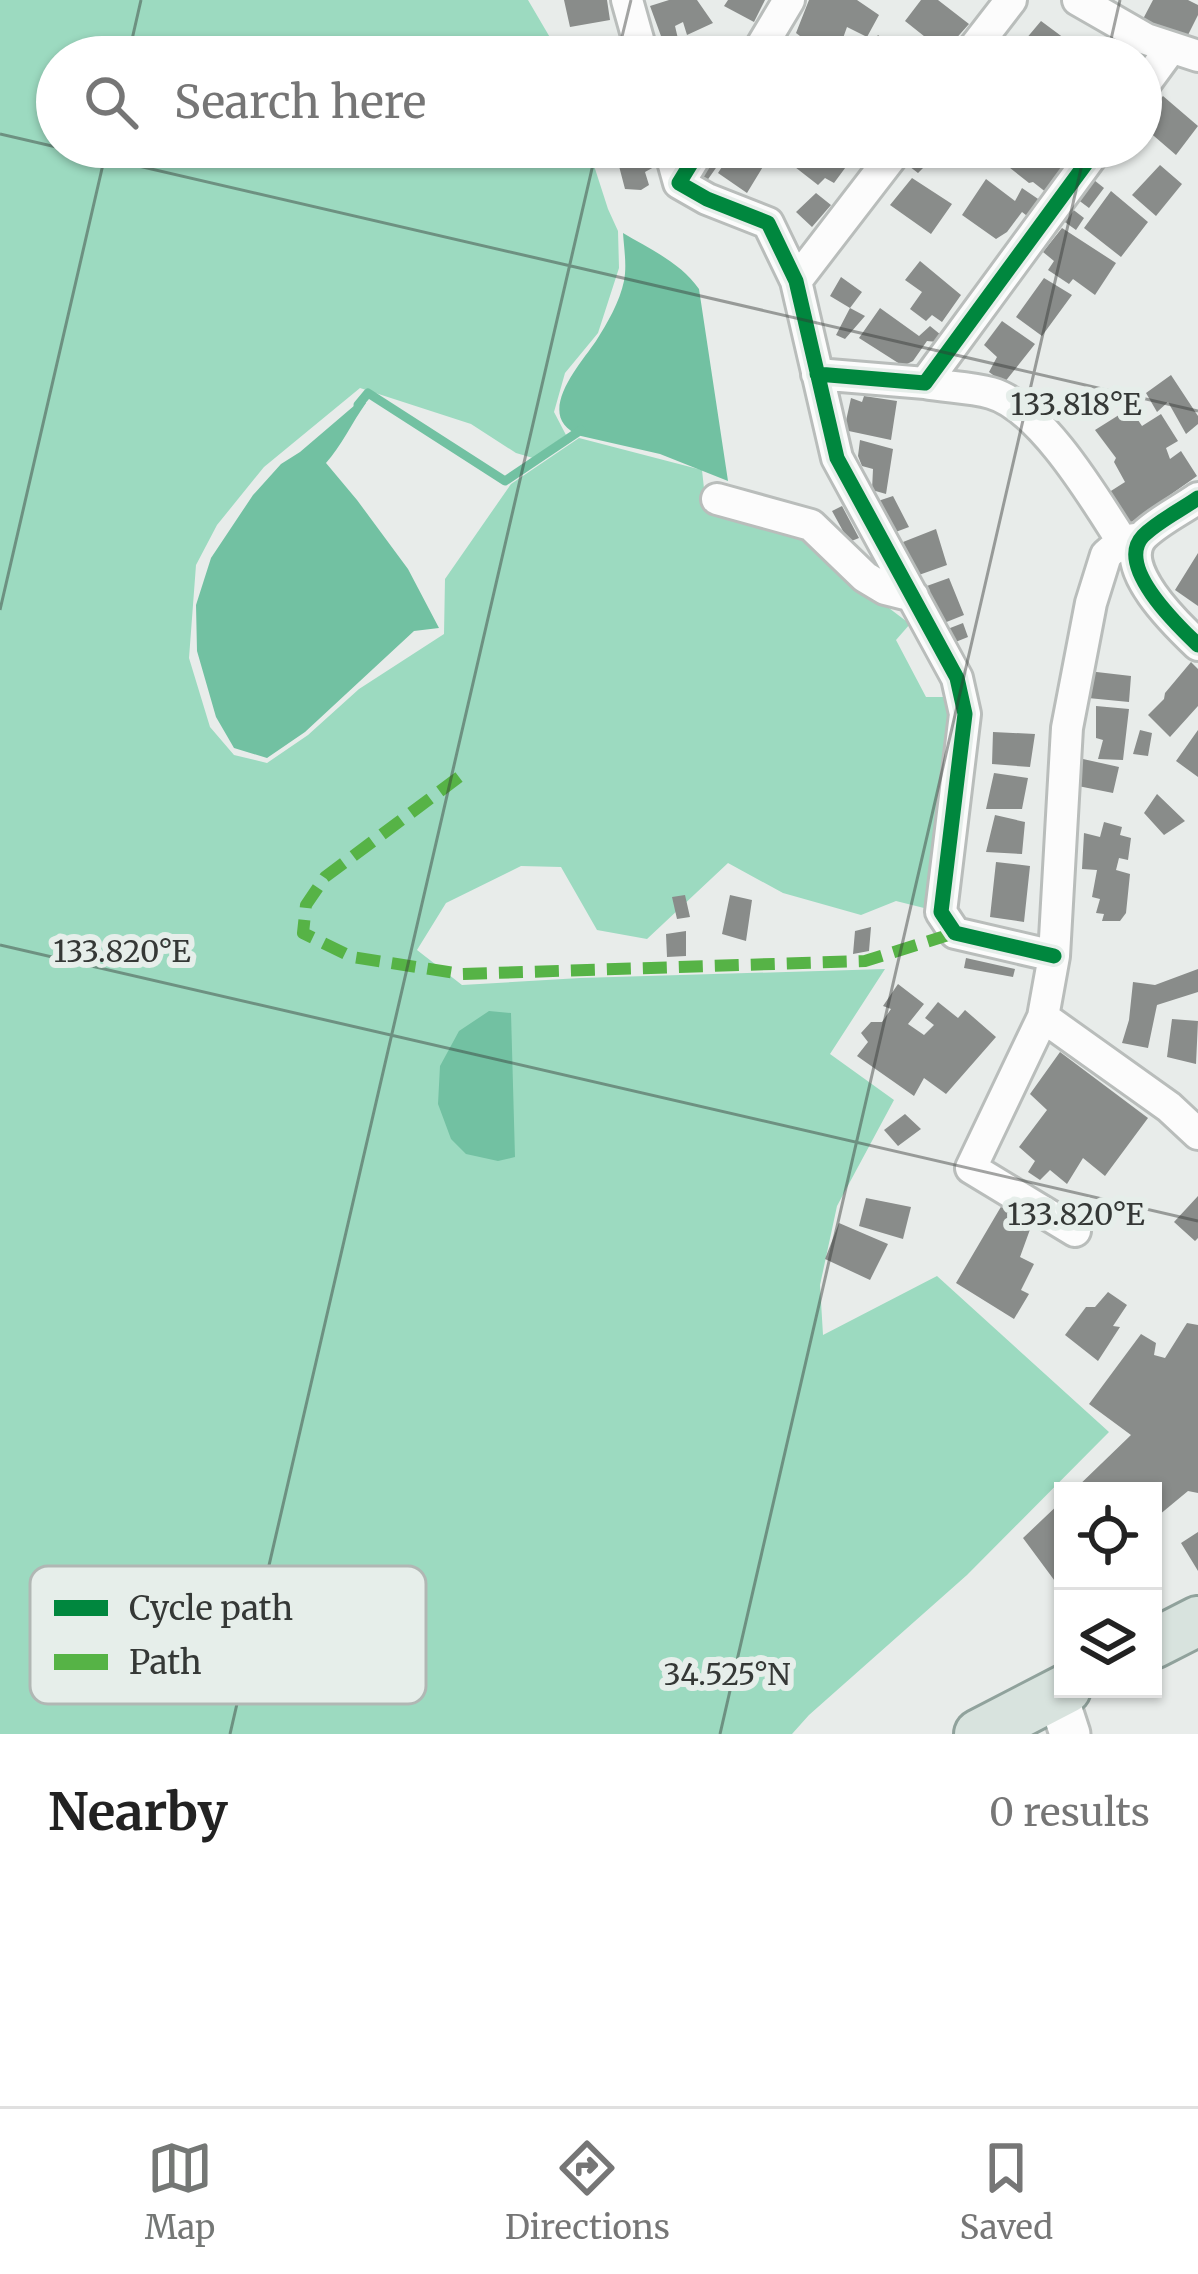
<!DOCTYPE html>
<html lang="en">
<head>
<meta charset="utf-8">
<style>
	:root { --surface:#fff; --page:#f2f2f2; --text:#222; --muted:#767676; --line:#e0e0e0; --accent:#747775 }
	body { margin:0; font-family:Merriweather,serif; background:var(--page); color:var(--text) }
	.controls { position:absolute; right:36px; bottom:36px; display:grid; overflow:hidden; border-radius:0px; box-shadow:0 3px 9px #0004 }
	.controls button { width:108px; height:108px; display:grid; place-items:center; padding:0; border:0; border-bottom:3px solid var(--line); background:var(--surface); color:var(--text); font:60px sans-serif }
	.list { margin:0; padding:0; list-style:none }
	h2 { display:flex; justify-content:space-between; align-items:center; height:156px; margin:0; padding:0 48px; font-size:51px }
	h2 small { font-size:39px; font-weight:400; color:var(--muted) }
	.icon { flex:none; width:66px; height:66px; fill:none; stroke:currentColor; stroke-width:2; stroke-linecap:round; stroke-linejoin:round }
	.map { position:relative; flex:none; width:1198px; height:1734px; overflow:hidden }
	.search { position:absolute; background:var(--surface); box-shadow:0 3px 9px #0004; left:36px; right:36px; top:36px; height:132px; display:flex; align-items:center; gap:30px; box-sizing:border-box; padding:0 42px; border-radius:66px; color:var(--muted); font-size:45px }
	.sheet { height:372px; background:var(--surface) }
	nav { display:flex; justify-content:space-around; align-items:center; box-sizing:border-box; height:168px; border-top:3px solid var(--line); background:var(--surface); font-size:33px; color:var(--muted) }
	nav a { display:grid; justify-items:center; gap:6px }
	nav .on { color:var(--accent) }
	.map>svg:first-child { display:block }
</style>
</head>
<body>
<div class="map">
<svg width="1198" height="1734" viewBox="0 0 1198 1734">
	<rect width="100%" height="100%" fill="#e8ecea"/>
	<path fill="#9cdac0" d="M 0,0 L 528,0 L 555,46 L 559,57 L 57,57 L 57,147 L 588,147 L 608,209 L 618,231 L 619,268 L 598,333 L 565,373 L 554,412 L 566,435 L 533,458 L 516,453 L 471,424 L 360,388 L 264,467 L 217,525 L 196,565 L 189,658 L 210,727 L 234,755 L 267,763 L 308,735 L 359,689 L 444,634 L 445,579 L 511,484 L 579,438 L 702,470 L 706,507 L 806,539 L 844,574 L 910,624 L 896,640 L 926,697 L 943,697 L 950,717 L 943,751 L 928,909 L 896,901 L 861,915 L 783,893 L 728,863 L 647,939 L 597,930 L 561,867 L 521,866 L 446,903 L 417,950 L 462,985 L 580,978 L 885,969 L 830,1054 L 894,1100 L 837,1206 L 820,1285 L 823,1335 L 937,1276 L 1109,1432 L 967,1575 L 809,1715 L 792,1734 L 0,1734 Z"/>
	<path fill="#72c1a2" d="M 623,233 C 650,249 681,263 699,289 L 728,481 L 660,454 L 581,436 C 532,417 579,366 596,341 C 607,324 620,301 624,281 C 627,266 624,248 623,233 Z
		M 362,399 L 366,403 C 353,421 340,448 326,463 L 357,500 L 408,569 L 439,628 L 414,631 L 305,732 L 267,758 L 234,748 L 216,717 L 197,651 L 196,605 L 211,558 L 253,495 L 281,464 L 300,452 Z
		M 489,1011 L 511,1013 L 515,1157 L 498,1161 L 466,1154 L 451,1139 L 438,1104 L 440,1066 L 459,1031 Z"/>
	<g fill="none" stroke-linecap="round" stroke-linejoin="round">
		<path stroke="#72c1a2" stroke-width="9" d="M 358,405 L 368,393 L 505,481 L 581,430"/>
	</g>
	<path fill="#898c8a" d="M 564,0 L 607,0 L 610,20 L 570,27 Z
		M 669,0 L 697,0 L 713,23 L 687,35 L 683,22 L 675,26 L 679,43 L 665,47 L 650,6 Z
		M 728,0 L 765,0 L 754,22 L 724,6 Z
		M 809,0 L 857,0 L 879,15 L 867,37 L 847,27 L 842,41 L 832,39 L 825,55 L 796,33 Z
		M 921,0 L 938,0 L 969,24 L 944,52 L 905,21 Z
		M 1153,0 L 1188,0 L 1198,5 L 1198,15 L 1184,43 L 1143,19 Z
		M 1041,21 L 1072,44 L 1064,57 L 1020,57 L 1020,46 Z
		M 878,35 L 905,57 L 861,57 Z
		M 715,46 L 729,57 L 704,57 L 693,50 Z
		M 1163,96 L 1198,126 L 1176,155 L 1147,130 L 1141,121 Z
		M 614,147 L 649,147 L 654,167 L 645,172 L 649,185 L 641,190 L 625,189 Z
		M 735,147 L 766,147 L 772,152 L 747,193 L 718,173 Z
		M 795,147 L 833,147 L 851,160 L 834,183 L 825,178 L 818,185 L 786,160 Z
		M 911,147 L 915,147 L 931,160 L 918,173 L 901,160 Z
		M 1010,147 L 1039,147 L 1067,167 L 1047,193 L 1033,182 L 1029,183 L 1000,160 Z
		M 1051,147 L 1083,147 L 1072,164 Z
		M 706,158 L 718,165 L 704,185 L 692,182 Z
		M 1160,165 L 1182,184 L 1156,216 L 1132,195 Z
		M 912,178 L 952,204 L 931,234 L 890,205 Z
		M 986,179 L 1015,201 L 1022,188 L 1044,203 L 1031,219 L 1022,212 L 1007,232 L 996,239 L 962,215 Z
		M 1094,180 L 1104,188 L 1089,208 L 1077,199 Z
		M 1111,191 L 1148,222 L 1121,257 L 1084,228 Z
		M 816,193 L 831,205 L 812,227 L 796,212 Z
		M 1071,208 L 1084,218 L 1076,230 L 1062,220 Z
		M 1062,228 L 1116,263 L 1095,295 L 1073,279 L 1069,284 L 1048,270 L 1054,261 L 1043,252 Z
		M 920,261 L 961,295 L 942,322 L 932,315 L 926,321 L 910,309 L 922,292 L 905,280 Z
		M 841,277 L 862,292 L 850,308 L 830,296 Z
		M 1044,278 L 1072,295 L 1042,336 L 1016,317 Z
		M 850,308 L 865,316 L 845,339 L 836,335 Z
		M 880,308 L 919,336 L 930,326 L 941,335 L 937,342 L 927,341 L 913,361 L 903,366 L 859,338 Z
		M 1002,321 L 1035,344 L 1004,383 L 989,372 L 997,357 L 984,345 Z
		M 1171,375 L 1198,416 L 1198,424 L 1186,434 L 1168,402 L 1157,412 L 1146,393 Z
		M 864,396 L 897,401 L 891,440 L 844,430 L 851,398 L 862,402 Z
		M 1130,408 L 1142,426 L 1161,414 L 1178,441 L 1166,448 L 1170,459 L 1181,451 L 1197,476 L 1126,526 L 1103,496 L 1125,482 L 1114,462 L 1116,458 L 1095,430 Z
		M 860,440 L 893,449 L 886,494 L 872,490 L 873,469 L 862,466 L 858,456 Z
		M 893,496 L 909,527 L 893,533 L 878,501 Z
		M 842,506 L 859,538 L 849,542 L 832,511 Z
		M 936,529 L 947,565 L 916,576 L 903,542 Z
		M 1198,553 L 1198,606 L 1175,590 Z
		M 949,578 L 964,615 L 939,625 L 924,587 Z
		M 963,623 L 968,637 L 948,645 L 945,630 Z
		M 1191,662 L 1198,669 L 1198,706 L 1170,737 L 1148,715 L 1164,699 L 1165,693 Z
		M 1088,671 L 1131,676 L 1129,702 L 1088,698 Z
		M 1096,706 L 1129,709 L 1123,760 L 1098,759 L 1103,740 L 1096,738 Z
		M 1140,730 L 1152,733 L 1148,756 L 1133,754 Z
		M 1198,730 L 1198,777 L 1176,761 Z
		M 993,732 L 1035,734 L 1030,767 L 992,764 Z
		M 1083,759 L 1119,767 L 1113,793 L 1078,786 Z
		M 994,773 L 1028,778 L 1022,809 L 986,809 Z
		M 1157,794 L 1185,821 L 1164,835 L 1144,813 Z
		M 995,815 L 1025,822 L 1022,854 L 986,852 Z
		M 1104,822 L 1122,827 L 1120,835 L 1131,838 L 1128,860 L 1119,858 L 1116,870 L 1130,874 L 1126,913 L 1120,921 L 1102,921 L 1104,914 L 1096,913 L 1100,899 L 1092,897 L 1097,870 L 1082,869 L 1084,833 L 1100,837 Z
		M 996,862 L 1030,866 L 1024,922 L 990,917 Z
		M 685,895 L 690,917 L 677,919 L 672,897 Z
		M 730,895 L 752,900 L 746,941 L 722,934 Z
		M 871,927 L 869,951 L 853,954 L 855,931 Z
		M 686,931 L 686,956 L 667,957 L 666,934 Z
		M 966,958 L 1015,969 L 1013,977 L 964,968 Z
		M 1198,969 L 1198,992 L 1157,1005 L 1148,1048 L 1122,1043 L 1129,1020 L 1133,982 L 1155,985 Z
		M 898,984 L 924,1004 L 908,1024 L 924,1035 L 934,1025 L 925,1018 L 938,1002 L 958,1018 L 965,1010 L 996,1037 L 946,1094 L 924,1078 L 914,1096 L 857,1056 L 868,1042 L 861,1033 L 871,1022 L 882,1022 L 891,1009 L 883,1006 Z
		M 1172,1019 L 1198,1021 L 1196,1064 L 1167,1057 Z
		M 1060,1052 L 1148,1118 L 1105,1176 L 1083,1158 L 1067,1184 L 1050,1170 L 1040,1180 L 1028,1172 L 1035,1161 L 1019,1147 L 1047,1110 L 1030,1094 Z
		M 905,1114 L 921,1129 L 898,1146 L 884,1130 Z
		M 1198,1196 L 1198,1238 L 1195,1241 L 1174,1222 Z
		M 866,1198 L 911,1207 L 903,1239 L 859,1226 Z
		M 1002,1205 L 1032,1224 L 1020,1257 L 1034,1264 L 1021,1290 L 1029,1294 L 1014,1319 L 956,1283 Z
		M 839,1223 L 888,1244 L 870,1280 L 825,1259 Z
		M 1108,1292 L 1127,1305 L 1113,1326 L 1120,1327 L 1098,1361 L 1065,1335 L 1086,1307 L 1095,1307 Z
		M 1187,1323 L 1198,1325 L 1198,1493 L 1188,1491 L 1153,1520 L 1153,1491 L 1073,1491 L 1131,1435 L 1089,1404 L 1141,1334 L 1156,1343 L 1154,1355 L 1165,1358 Z
		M 1063,1500 L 1063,1592 L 1023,1538 Z
		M 1198,1532 L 1198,1571 L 1181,1543 Z"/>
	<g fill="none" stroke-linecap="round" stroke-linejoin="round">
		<g stroke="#b9bdbb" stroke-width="36">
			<path id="minor" d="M 627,0 L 643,57
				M 1078,0 L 1146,39 L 1198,56
				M 755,57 L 789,0
				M 967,57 L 1011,0
				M 1141,89 L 1171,48
				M 669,147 L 679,183
				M 701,147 L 679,183 L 707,199 L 768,223 L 796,281 L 837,458 L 957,678 L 965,714 L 941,912 L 955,933 L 1054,956
				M 796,281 L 899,147
				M 817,374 L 925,383 L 1098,147
				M 925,383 C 946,387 970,387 991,393 C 1041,407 1095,499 1122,541
				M 1198,498 C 1181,510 1158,521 1143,536 C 1115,566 1177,625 1198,645
				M 717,499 L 811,525 L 865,577 L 885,589 L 913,596
				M 1043,1017 L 1169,1107 L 1198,1134
				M 1075,1231 L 971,1168 L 1043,1017 L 1054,956 L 1067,728 L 1091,603 L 1106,555 L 1122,541 L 1141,538"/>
		</g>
		<g stroke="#b9bdbb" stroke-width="45">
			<path id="tertiary" d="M 1057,1694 L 1070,1734"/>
		</g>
		<g stroke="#90a29c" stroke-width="54">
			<path id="primary" d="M 1153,1644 L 1198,1621
				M 979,1734 L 1066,1689"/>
		</g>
		<use href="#minor" stroke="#fcfcfc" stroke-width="30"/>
		<use href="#tertiary" stroke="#fcfcfc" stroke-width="39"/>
		<use href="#primary" stroke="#d8e3de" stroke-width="48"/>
		<path stroke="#56b346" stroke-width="12" stroke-dasharray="24 12" stroke-linecap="butt" d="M 459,777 L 325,877 L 306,905 L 303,933 L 352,957 L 462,974 L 865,961 L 955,933"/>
		<g stroke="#e6eeea" stroke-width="22">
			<path id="cycleway" d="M 701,147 L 679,183 L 707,199 L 768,223 L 796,281 L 837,458 L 957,678 L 965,714 L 941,912 L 955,933 L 1054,956
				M 817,374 L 925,383 L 1098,147
				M 1198,498 C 1181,510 1158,521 1143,536 C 1115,566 1177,625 1198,645"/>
		</g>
		<use href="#cycleway" stroke="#00873e" stroke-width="15"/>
	</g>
	<path fill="none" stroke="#353836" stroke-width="3" stroke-opacity="0.45" d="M 128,57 L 141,0M 617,57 L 631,0M 1107,57 L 1120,0M 0,134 L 1198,411M 0,610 L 107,147M 0,945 L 1198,1221M 230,1734 L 597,147M 720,1734 L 1086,147"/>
	<rect x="30" y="1566" width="396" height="138" rx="18" fill="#e6eeea" stroke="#b1b7b4" stroke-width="3"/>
	<rect x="54" y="1600" width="54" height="16" fill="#00873e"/>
	<rect x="54" y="1654" width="54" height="16" fill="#56b346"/>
	<g font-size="33" fill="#353836">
		<text x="129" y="1620">Cycle path</text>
		<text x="129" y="1674">Path</text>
	</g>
	<g font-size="30" text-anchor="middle" fill="#353836" stroke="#e6eeea" stroke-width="12" stroke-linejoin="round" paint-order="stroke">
		<text x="1076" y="415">133.818°E</text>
		<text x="122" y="962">133.820°E</text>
		<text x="1076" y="1225">133.820°E</text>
		<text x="727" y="1685">34.525°N</text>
	</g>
</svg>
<div class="controls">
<button><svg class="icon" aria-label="locate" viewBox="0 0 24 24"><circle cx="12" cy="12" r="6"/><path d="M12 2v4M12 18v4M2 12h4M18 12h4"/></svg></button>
<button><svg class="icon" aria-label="layers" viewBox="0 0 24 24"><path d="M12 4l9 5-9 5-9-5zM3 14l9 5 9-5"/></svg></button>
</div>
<div class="search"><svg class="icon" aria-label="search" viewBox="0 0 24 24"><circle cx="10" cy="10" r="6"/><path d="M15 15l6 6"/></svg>Search here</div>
</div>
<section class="sheet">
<h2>Nearby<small>0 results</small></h2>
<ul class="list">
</ul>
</section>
<nav>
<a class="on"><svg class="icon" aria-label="map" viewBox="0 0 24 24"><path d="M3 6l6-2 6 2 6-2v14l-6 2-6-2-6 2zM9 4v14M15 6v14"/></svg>Map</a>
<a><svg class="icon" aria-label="directions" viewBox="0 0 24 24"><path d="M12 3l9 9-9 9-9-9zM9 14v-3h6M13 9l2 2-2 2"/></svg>Directions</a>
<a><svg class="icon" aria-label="saved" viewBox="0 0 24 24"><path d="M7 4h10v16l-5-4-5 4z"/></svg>Saved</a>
</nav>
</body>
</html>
